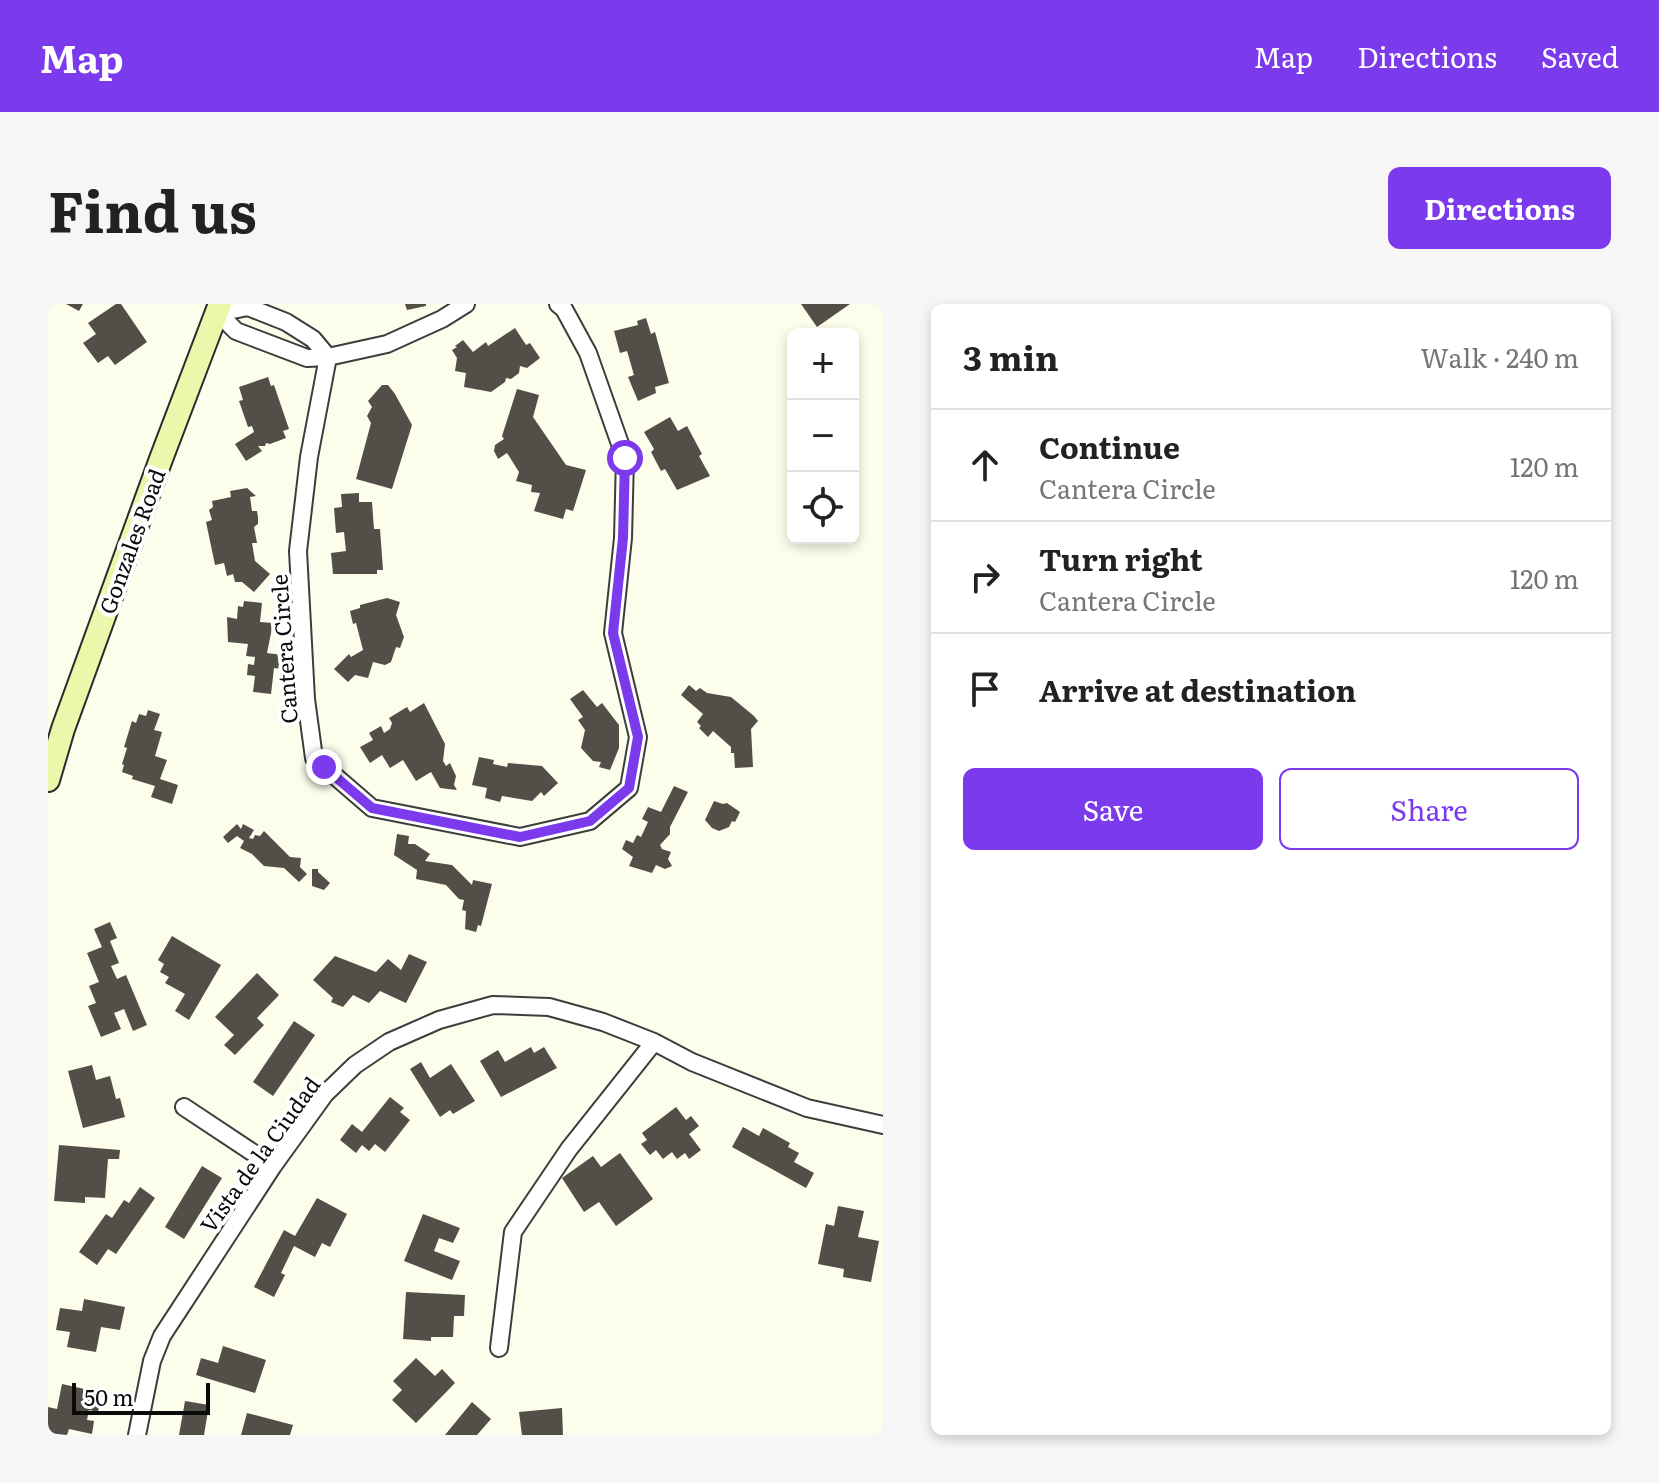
<!DOCTYPE html>
<html lang="en">
<head>
<meta charset="utf-8">
<style>
	:root { --surface:#fff; --page:#f6f6f6; --text:#222; --muted:#767676; --line:#e0e0e0; --accent:#7c3aed }
	body { margin:0; font-family:Literata,serif; background:var(--page); color:var(--text) }
	.controls { position:absolute; right:24px; top:24px; display:grid; overflow:hidden; border-radius:12px; box-shadow:0 4px 12px #0003 }
	.controls button { width:72px; height:72px; display:grid; place-items:center; padding:0; border:0; border-bottom:2px solid var(--line); background:var(--surface); color:var(--text); font:40px sans-serif }
	.scale { position:absolute; left:24px; bottom:20px; width:138px; box-sizing:border-box; padding-left:8px; border:4px solid #0a0a0a; border-top:0; font-size:22px; line-height:28px; white-space:nowrap; color:#0a0a0a; -webkit-text-stroke:6px #fff; paint-order:stroke }
	.stop { position:absolute; width:24px; height:24px; margin:-18px; border:6px solid #7c3aed; border-radius:50%; background:#fff }
	.stop.end { background:#7c3aed; border-color:#fff; box-shadow:0 2px 8px #0008 }
	.list { margin:0; padding:0; list-style:none }
	h2 { display:flex; justify-content:space-between; align-items:center; height:104px; margin:0; padding:0 32px; font-size:34px }
	h2 small { font-size:26px; font-weight:400; color:var(--muted) }
	.list li { display:grid; grid-template-columns:52px 1fr auto; gap:24px; align-items:center; box-sizing:border-box; height:112px; padding:0 32px; border-top:2px solid var(--line) }
	.list b { display:block; font-size:30px; white-space:nowrap }
	.list p { margin:0; font-size:26px; white-space:nowrap; color:var(--muted) }
	.list em { font-size:26px; font-style:normal; color:var(--muted) }
	.actions { display:flex; gap:16px; padding:24px 32px }
	.actions a { flex:1; padding:18px 0; border:2px solid var(--accent); border-radius:12px; text-align:center; font-size:28px; color:var(--accent) }
	.actions .main { background:var(--accent); color:#fff }
	.icon { flex:none; width:44px; height:44px; fill:none; stroke:currentColor; stroke-width:2; stroke-linecap:round; stroke-linejoin:round }
	.map { position:relative; flex:none; width:835px; height:1131px; overflow:hidden; border-radius:12px }
	header { display:flex; align-items:center; gap:48px; box-sizing:border-box; height:112px; padding:0 40px; background:var(--accent); color:#fff }
	header strong { font-size:38px }
	nav { display:flex; gap:44px; margin-inline-start:auto; font-size:28px }
	.intro { display:flex; align-items:center; justify-content:space-between; box-sizing:border-box; height:192px; padding:0 48px }
	h1 { margin:0; font-size:56px }
	.button { padding:20px 36px; border-radius:12px; background:var(--accent); color:#fff; font-size:28px; font-weight:700 }
	main { display:flex; gap:48px; padding:0 48px }
	aside { flex:1; background:var(--surface); border-radius:12px; box-shadow:0 4px 12px #0003 }
	.map>svg:first-child { display:block }
</style>
</head>
<body>
<header>
<strong>Map</strong>
<nav><a>Map</a><a>Directions</a><a>Saved</a></nav>
</header>
<div class="intro"><h1>Find us</h1><a class="button">Directions</a></div>
<main>
<div class="map">
<svg width="835" height="1131" viewBox="0 0 835 1131">
	<rect width="100%" height="100%" fill="#fcfdea"/>
	<path fill="#524e48" d="M 18,0 L 35,0 L 31,7 Z
		M 68,0 L 73,0 L 99,38 L 67,61 L 60,52 L 50,59 L 35,39 L 48,30 L 40,19 Z
		M 357,0 L 378,0 L 378,2 L 359,6 Z
		M 753,0 L 802,0 L 769,23 Z
		M 598,14 L 603,30 L 607,28 L 621,79 L 607,83 L 608,89 L 590,97 L 580,73 L 586,71 L 579,47 L 572,49 L 566,27 L 590,21 L 589,17 Z
		M 467,24 L 478,41 L 482,39 L 492,54 L 479,64 L 472,62 L 471,69 L 463,75 L 458,74 L 457,78 L 443,88 L 416,83 L 418,69 L 407,67 L 409,54 L 404,46 L 409,43 L 407,42 L 415,36 L 425,48 L 438,38 L 440,42 Z
		M 220,73 L 223,82 L 226,81 L 241,125 L 235,127 L 238,134 L 222,140 L 218,139 L 217,142 L 210,142 L 214,147 L 198,157 L 187,140 L 206,128 L 204,122 L 200,123 L 191,97 L 195,96 L 191,83 Z
		M 334,81 L 340,81 L 347,90 L 364,121 L 344,185 L 308,175 L 323,119 L 319,112 L 324,103 L 320,97 Z
		M 469,85 L 491,91 L 485,113 L 518,161 L 538,166 L 525,207 L 518,205 L 515,215 L 486,207 L 492,189 L 483,188 L 484,181 L 468,177 L 471,168 L 459,149 L 450,155 L 446,147 L 447,141 L 456,135 L 454,132 Z
		M 622,113 L 630,127 L 639,122 L 654,150 L 651,152 L 662,172 L 629,186 L 617,165 L 613,167 L 603,148 L 606,145 L 596,128 Z
		M 199,184 L 208,192 L 202,193 L 204,207 L 209,207 L 210,213 L 210,220 L 206,223 L 209,239 L 204,239 L 207,257 L 222,270 L 206,288 L 194,278 L 187,278 L 185,270 L 179,272 L 176,259 L 167,261 L 158,218 L 164,216 L 161,206 L 165,203 L 164,197 L 183,193 L 182,187 Z
		M 311,189 L 311,198 L 324,198 L 326,225 L 332,225 L 335,266 L 329,266 L 329,270 L 285,270 L 283,249 L 298,247 L 296,228 L 288,229 L 286,204 L 294,203 L 293,190 Z
		M 339,294 L 352,298 L 348,311 L 356,333 L 352,344 L 348,343 L 343,358 L 337,361 L 325,358 L 320,374 L 307,371 L 300,378 L 286,365 L 301,350 L 303,353 L 315,346 L 308,319 L 305,320 L 302,307 L 312,304 L 312,301 Z
		M 196,297 L 214,299 L 212,318 L 225,319 L 219,349 L 234,351 L 233,365 L 226,364 L 223,390 L 205,388 L 207,372 L 199,371 L 200,360 L 206,361 L 207,353 L 198,352 L 200,340 L 180,338 L 179,313 L 189,315 L 190,302 L 195,303 Z
		M 641,381 L 648,387 L 652,384 L 659,389 L 683,393 L 706,412 L 710,417 L 703,425 L 705,463 L 687,464 L 686,449 L 683,449 L 683,443 L 665,427 L 660,433 L 651,424 L 653,422 L 649,418 L 655,410 L 633,391 Z
		M 535,386 L 549,403 L 554,399 L 571,421 L 571,444 L 562,466 L 551,463 L 553,458 L 545,457 L 533,444 L 537,426 L 530,416 L 535,413 L 522,395 Z
		M 376,399 L 397,440 L 395,457 L 398,462 L 402,459 L 408,472 L 406,481 L 409,486 L 392,484 L 383,468 L 368,477 L 355,456 L 342,464 L 334,451 L 322,459 L 312,443 L 325,436 L 321,429 L 333,422 L 336,429 L 342,425 L 344,419 L 341,414 L 359,403 L 362,408 Z
		M 100,406 L 112,410 L 106,426 L 114,428 L 107,452 L 119,456 L 112,475 L 130,481 L 124,500 L 103,493 L 107,482 L 84,475 L 85,472 L 74,468 L 76,461 L 74,460 L 79,444 L 76,443 L 84,417 L 88,419 L 91,410 L 98,412 Z
		M 431,453 L 446,456 L 445,460 L 459,463 L 460,459 L 494,462 L 510,479 L 496,492 L 493,488 L 484,497 L 454,492 L 452,498 L 437,494 L 439,484 L 424,481 Z
		M 626,482 L 640,488 L 622,523 L 622,530 L 612,541 L 614,545 L 623,548 L 620,555 L 624,562 L 617,565 L 608,561 L 604,569 L 581,562 L 585,553 L 574,545 L 578,536 L 585,539 L 589,531 L 593,533 L 600,518 L 594,515 L 600,503 L 613,508 Z
		M 666,497 L 675,500 L 679,499 L 692,508 L 687,518 L 684,517 L 681,523 L 671,527 L 664,524 L 657,516 Z
		M 189,520 L 193,525 L 195,520 L 206,526 L 201,534 L 205,535 L 207,531 L 212,532 L 216,527 L 242,553 L 253,554 L 252,563 L 259,570 L 251,578 L 236,564 L 216,562 L 204,550 L 192,544 L 196,537 L 189,532 L 180,539 L 175,533 Z
		M 349,530 L 361,532 L 360,540 L 367,540 L 382,550 L 377,557 L 404,561 L 424,581 L 425,576 L 444,580 L 433,622 L 430,621 L 428,628 L 417,625 L 418,607 L 414,606 L 416,596 L 411,595 L 398,581 L 368,575 L 369,566 L 346,551 Z
		M 264,565 L 270,565 L 270,568 L 282,579 L 276,586 L 264,582 Z
		M 62,618 L 69,634 L 62,637 L 71,659 L 63,662 L 69,675 L 78,671 L 99,721 L 85,727 L 76,705 L 66,709 L 73,725 L 53,733 L 40,702 L 48,699 L 41,682 L 51,678 L 39,649 L 54,643 L 46,625 Z
		M 124,632 L 173,661 L 141,716 L 127,707 L 137,690 L 117,679 L 121,673 L 112,668 L 116,660 L 110,656 Z
		M 361,650 L 379,658 L 358,699 L 332,687 L 321,699 L 305,691 L 295,703 L 283,698 L 285,694 L 265,676 L 287,652 L 328,668 L 340,655 L 353,666 Z
		M 209,669 L 231,691 L 209,714 L 216,721 L 187,751 L 176,741 L 186,731 L 167,713 Z
		M 246,717 L 267,731 L 225,792 L 205,778 Z
		M 483,743 L 486,749 L 496,743 L 509,764 L 453,793 L 432,757 L 450,746 L 457,758 Z
		M 373,758 L 382,774 L 403,760 L 427,797 L 405,810 L 402,806 L 392,813 L 362,765 Z
		M 44,761 L 48,776 L 62,772 L 68,795 L 72,794 L 77,813 L 35,824 L 20,767 Z
		M 342,793 L 356,804 L 352,808 L 362,816 L 337,848 L 327,840 L 321,847 L 314,841 L 308,849 L 292,836 L 304,820 L 314,828 Z
		M 628,803 L 638,816 L 643,812 L 651,822 L 641,830 L 653,846 L 641,855 L 637,849 L 629,855 L 624,848 L 615,855 L 608,846 L 602,851 L 593,840 L 599,836 L 594,829 Z
		M 695,823 L 711,832 L 715,824 L 742,839 L 740,843 L 751,849 L 746,858 L 766,869 L 758,884 L 684,843 Z
		M 11,841 L 72,846 L 71,855 L 60,855 L 57,894 L 37,893 L 37,899 L 6,897 Z
		M 572,849 L 605,895 L 568,922 L 551,898 L 536,908 L 514,874 L 545,852 L 553,863 Z
		M 154,862 L 174,874 L 136,935 L 117,923 Z
		M 92,883 L 107,894 L 68,950 L 60,945 L 49,961 L 31,948 L 58,910 L 64,914 L 76,896 L 81,899 Z
		M 269,894 L 299,910 L 282,943 L 274,939 L 267,953 L 246,942 L 233,969 L 237,971 L 226,993 L 206,983 L 236,926 L 247,932 Z
		M 790,902 L 816,907 L 810,933 L 831,937 L 823,978 L 795,973 L 796,965 L 770,960 L 778,920 L 786,922 Z
		M 375,910 L 412,924 L 405,939 L 391,934 L 386,947 L 412,957 L 404,976 L 356,957 Z
		M 358,988 L 417,991 L 416,1012 L 406,1012 L 405,1033 L 383,1033 L 383,1037 L 355,1035 Z
		M 36,995 L 77,1003 L 72,1026 L 53,1023 L 48,1048 L 19,1043 L 22,1028 L 8,1026 L 12,1004 L 34,1007 Z
		M 175,1042 L 218,1056 L 207,1089 L 148,1071 L 153,1054 L 170,1059 Z
		M 368,1054 L 387,1072 L 394,1065 L 407,1079 L 368,1119 L 344,1096 L 354,1086 L 345,1077 Z
		M 14,1080 L 54,1089 L 50,1108 L 41,1106 L 39,1116 L 46,1117 L 44,1130 L 21,1125 L 19,1131 L 0,1129 L 0,1103 L 9,1105 Z
		M 137,1097 L 161,1101 L 156,1131 L 131,1131 Z
		M 424,1098 L 443,1115 L 429,1131 L 397,1131 Z
		M 514,1104 L 515,1131 L 474,1131 L 471,1108 Z
		M 199,1109 L 245,1121 L 242,1131 L 193,1131 Z"/>
	<g fill="none" stroke-linecap="round" stroke-linejoin="round">
		<g stroke="#3d3d3d" stroke-width="20">
			<path id="street" d="M 418,0 L 394,15 L 339,40 L 280,53 L 261,153 L 250,247 L 258,395 L 266,454 L 324,504 L 472,533 L 542,517 L 581,484 L 590,433 L 565,329 L 575,234 L 577,154 L 540,49 L 516,5 L 510,0
				M 170,9 L 200,3 L 238,18 L 265,35 L 280,53
				M 170,9 L 188,27 L 259,54 L 280,53
				M 136,803 L 225,862
				M 451,1044 L 465,928 L 521,845 L 606,738
				M 89,1131 L 104,1057 L 114,1032 L 225,862 L 277,790 L 307,761 L 341,738 L 391,716 L 445,701 L 501,703 L 555,718 L 606,738 L 644,758 L 759,804 L 835,821"/>
		</g>
		<g stroke="#2c2c2c" stroke-width="26">
			<path id="secondary" d="M 0,476 L 15,425 L 113,155 L 172,0"/>
		</g>
		<use href="#street" stroke="#fff" stroke-width="16"/>
		<use href="#secondary" stroke="#ecf7ab" stroke-width="22"/>
	</g>
	<g fill="none" stroke-linecap="round" stroke-linejoin="round">
		<path stroke="#7c3aed" stroke-width="10" d="M 276,463 L 324,504 L 472,533 L 542,517 L 581,484 L 590,433 L 565,329 L 575,234 L 577,154"/>
	</g>
	<g text-anchor="middle" dominant-baseline="central" stroke-width="8" stroke-linejoin="round" paint-order="stroke">
		<g font-size="22" fill="#0a0a0a" stroke="#fff">
			<text transform="translate(83 237) rotate(-70)">Gonzales Road</text>
			<text transform="translate(235 345) rotate(-94)">Cantera Circle</text>
			<text transform="translate(211 850) rotate(-54)">Vista de la Ciudad</text>
		</g>
	</g>
</svg>
<div class="controls">
<button>+</button>
<button>−</button>
<button><svg class="icon" aria-label="locate" viewBox="0 0 24 24"><circle cx="12" cy="12" r="6"/><path d="M12 2v4M12 18v4M2 12h4M18 12h4"/></svg></button>
</div>
<div class="scale">50 m</div>
<div class="stop" style="left:577px;top:154px"></div>
<div class="stop end" style="left:276px;top:463px"></div>
</div>
<aside>
<h2>3 min<small>Walk · 240 m</small></h2>
<ul class="list">
<li><svg class="icon" aria-label="ahead" viewBox="0 0 24 24"><path d="M12 20V5M6 11l6-6 6 6"/></svg><div><b>Continue</b><p>Cantera Circle</p></div><em>120 m</em></li>
<li><svg class="icon" aria-label="right" viewBox="0 0 24 24"><path d="M7 20v-9h11M14 6l5 5-5 5"/></svg><div><b>Turn right</b><p>Cantera Circle</p></div><em>120 m</em></li>
<li><svg class="icon" aria-label="arrive" viewBox="0 0 24 24"><path d="M6 21V4h12l-3 4 3 4H6"/></svg><div><b>Arrive at destination</b></div></li>
</ul>
<div class="actions"><a class="main">Save</a><a>Share</a></div>
</aside>
</main>
</body>
</html>
